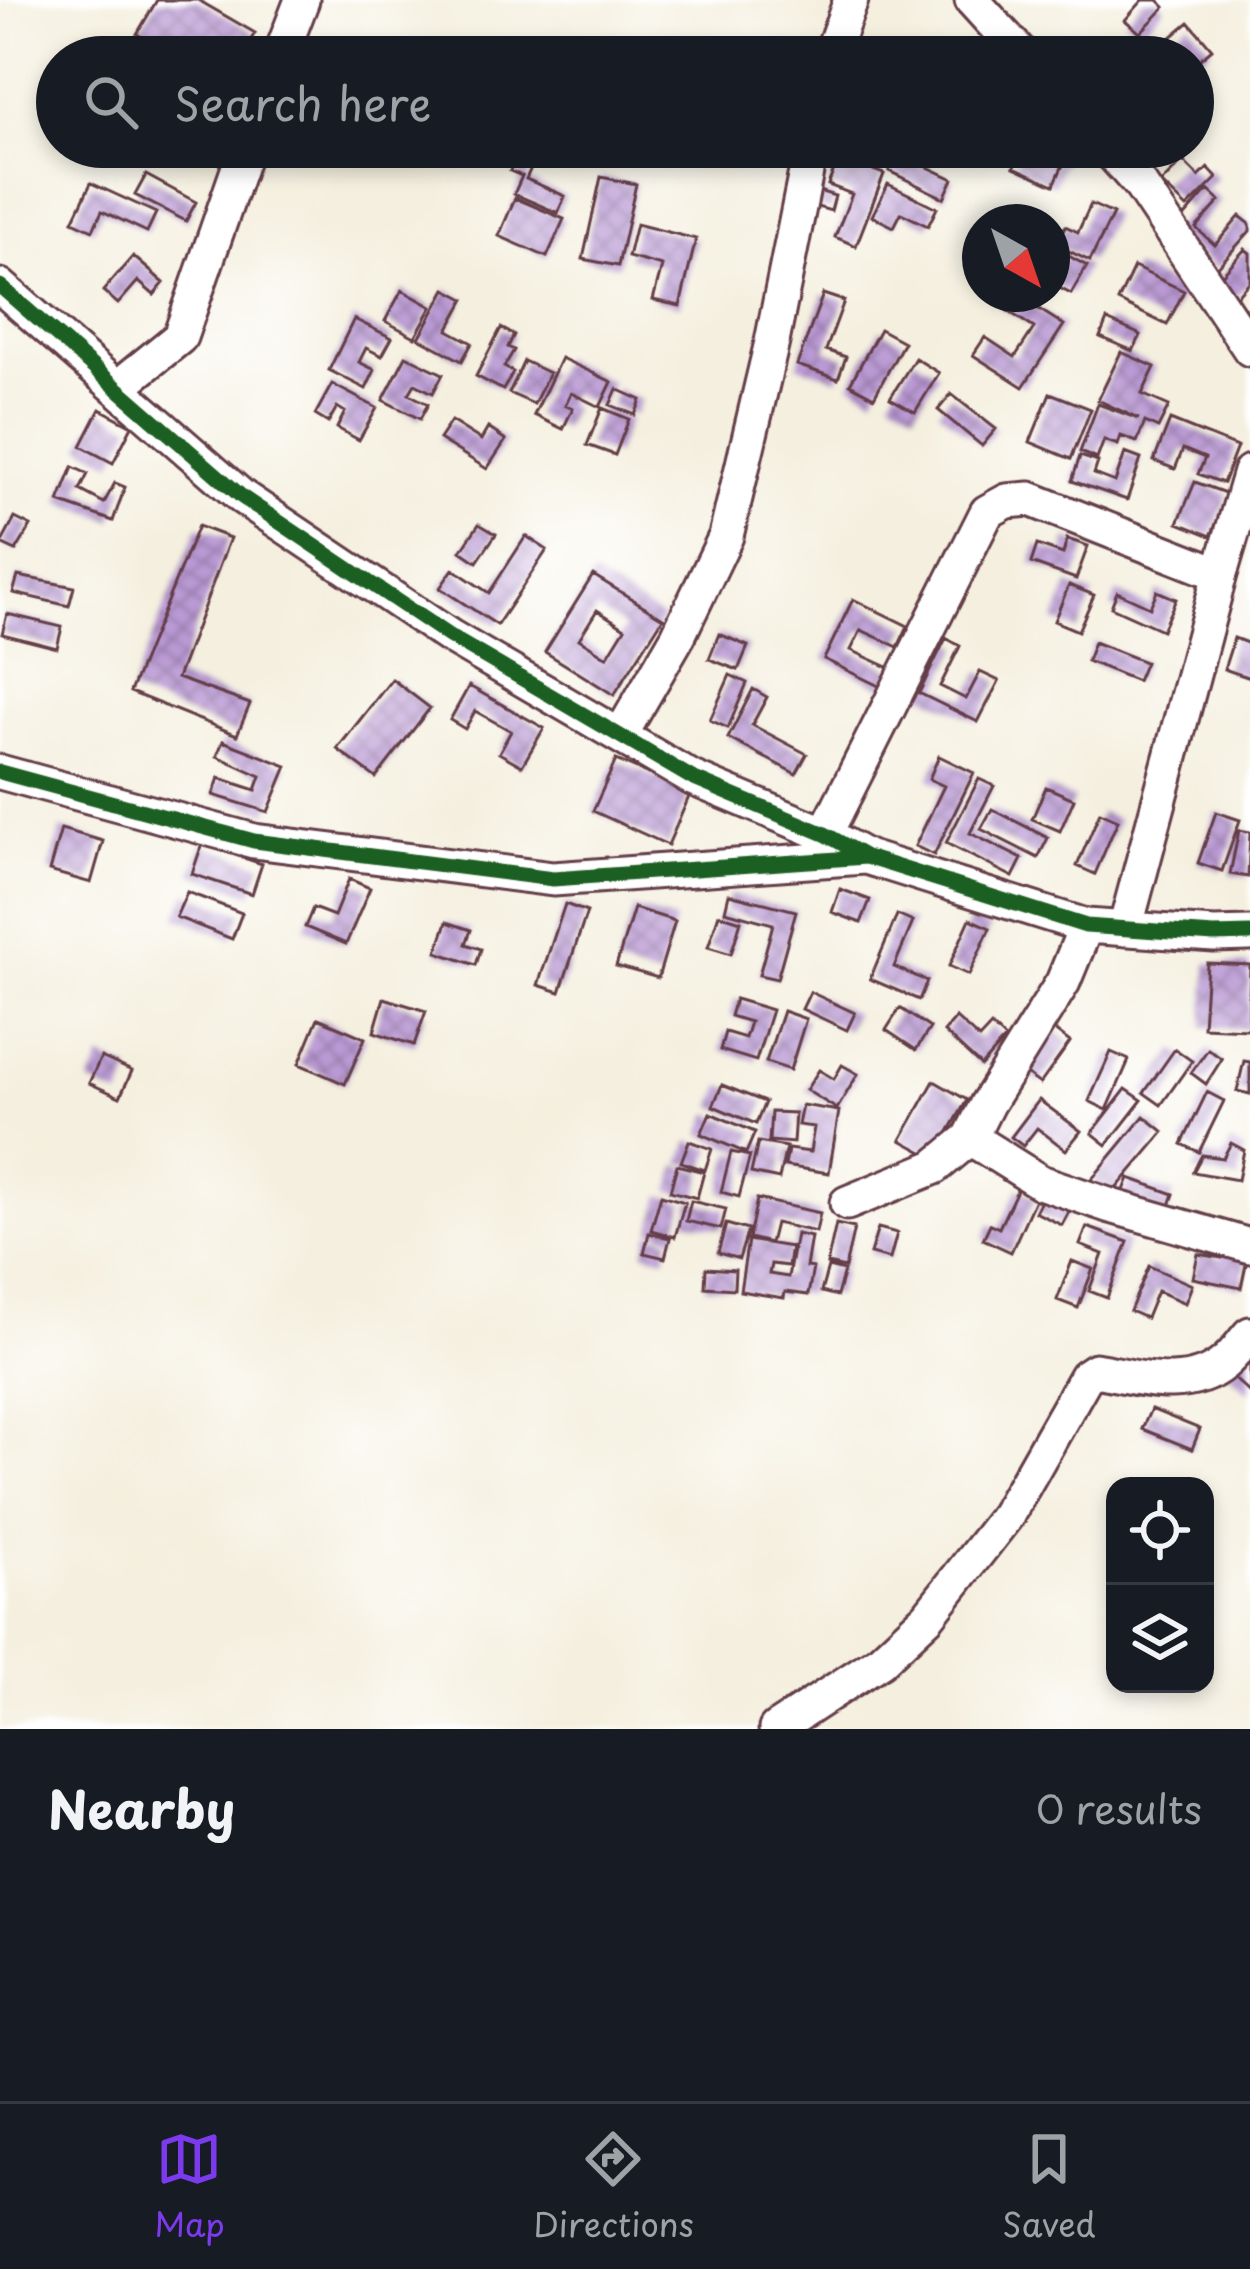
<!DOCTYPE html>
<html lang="en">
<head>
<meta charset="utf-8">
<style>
	:root { --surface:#171b24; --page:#20242c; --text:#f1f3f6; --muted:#9ea1a6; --line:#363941; --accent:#7c3aed }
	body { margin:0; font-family:"Playpen Sans",sans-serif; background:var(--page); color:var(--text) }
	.controls { position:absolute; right:36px; bottom:36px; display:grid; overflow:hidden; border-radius:24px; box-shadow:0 6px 18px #0003 }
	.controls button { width:108px; height:108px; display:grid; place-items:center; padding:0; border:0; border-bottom:3px solid var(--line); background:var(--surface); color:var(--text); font:60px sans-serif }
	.compass { position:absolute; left:962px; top:204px; width:108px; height:108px; border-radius:50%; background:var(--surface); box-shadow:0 6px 18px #0003; rotate:140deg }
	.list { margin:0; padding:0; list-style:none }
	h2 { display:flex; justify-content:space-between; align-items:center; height:156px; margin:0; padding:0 48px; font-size:51px }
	h2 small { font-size:39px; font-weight:400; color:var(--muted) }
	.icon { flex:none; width:66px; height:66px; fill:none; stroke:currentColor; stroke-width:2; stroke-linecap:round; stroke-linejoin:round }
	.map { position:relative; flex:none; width:1250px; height:1729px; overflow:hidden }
	.search { position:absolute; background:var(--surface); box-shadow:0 6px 18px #0003; left:36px; right:36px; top:36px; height:132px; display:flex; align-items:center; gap:30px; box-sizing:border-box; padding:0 42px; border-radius:66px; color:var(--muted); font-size:45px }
	.sheet { height:372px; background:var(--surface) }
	nav { display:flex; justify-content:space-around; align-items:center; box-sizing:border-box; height:168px; border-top:3px solid var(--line); background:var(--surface); font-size:33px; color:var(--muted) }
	nav a { display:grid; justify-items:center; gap:6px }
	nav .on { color:var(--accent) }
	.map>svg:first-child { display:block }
</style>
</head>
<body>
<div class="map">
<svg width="1250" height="1729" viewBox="0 0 1250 1729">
	<defs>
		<pattern id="building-cross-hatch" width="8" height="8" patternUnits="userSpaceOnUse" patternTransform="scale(3)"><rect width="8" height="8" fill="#ba9ad4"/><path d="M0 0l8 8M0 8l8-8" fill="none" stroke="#997dac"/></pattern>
	</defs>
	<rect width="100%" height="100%" fill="#fff"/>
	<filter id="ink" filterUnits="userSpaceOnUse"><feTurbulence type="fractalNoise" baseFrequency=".00833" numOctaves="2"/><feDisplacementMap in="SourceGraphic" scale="24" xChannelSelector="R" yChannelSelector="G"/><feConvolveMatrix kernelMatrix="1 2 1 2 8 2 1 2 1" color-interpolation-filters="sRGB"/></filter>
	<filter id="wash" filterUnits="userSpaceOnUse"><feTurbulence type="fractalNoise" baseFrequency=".004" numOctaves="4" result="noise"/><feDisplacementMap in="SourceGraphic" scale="48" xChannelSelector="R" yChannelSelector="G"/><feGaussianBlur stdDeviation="2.7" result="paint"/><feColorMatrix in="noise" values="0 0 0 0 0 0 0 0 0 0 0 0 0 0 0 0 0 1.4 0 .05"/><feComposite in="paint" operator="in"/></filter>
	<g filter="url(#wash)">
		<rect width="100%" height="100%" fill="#f4efde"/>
		<g id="blocks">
			<path fill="url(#building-cross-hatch)" fill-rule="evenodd" d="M 157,0 L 198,0 L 255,33 L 240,57 L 176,57 L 137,34 Z
				M 1143,0 L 1158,0 L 1165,7 L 1140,33 L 1125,20 Z
				M 1189,22 L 1212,49 L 1193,65 L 1193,57 L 1170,57 L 1179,49 L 1170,38 Z
				M 520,147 L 568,147 L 560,166 L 536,157 L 526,179 L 565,196 L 558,213 L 514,194 L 522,176 L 510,171 Z
				M 820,147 L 874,147 L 871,160 Z
				M 1024,147 L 1071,147 L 1054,185 L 1014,167 Z
				M 898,153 L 953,179 L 944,198 L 889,171 Z
				M 839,157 L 884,174 L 856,246 L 835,237 L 852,194 L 828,185 Z
				M 1183,161 L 1199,177 L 1208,168 L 1217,178 L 1187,208 L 1161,183 Z
				M 146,175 L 196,202 L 186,221 L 135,195 Z
				M 601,177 L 636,184 L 618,266 L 583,259 Z
				M 91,183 L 156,213 L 147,232 L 102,211 L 93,230 L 73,221 Z
				M 888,184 L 937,208 L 928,226 L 901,213 L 894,227 L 872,216 Z
				M 815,190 L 835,196 L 831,211 L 810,205 Z
				M 1208,190 L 1220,201 L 1196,228 L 1215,245 L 1240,216 L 1250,224 L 1250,231 L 1216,269 L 1172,231 Z
				M 515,198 L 564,219 L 547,257 L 499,236 Z
				M 1091,204 L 1113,214 L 1090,261 L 1056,245 L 1065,226 L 1078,232 Z
				M 636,224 L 696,239 L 680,306 L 653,300 L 662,266 L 628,257 Z
				M 1245,249 L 1250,253 L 1250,281 L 1231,302 L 1213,285 Z
				M 1067,255 L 1087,266 L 1071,294 L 1052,284 L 1052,258 L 1062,263 Z
				M 133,256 L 164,283 L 154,295 L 138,281 L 118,304 L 103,291 Z
				M 1134,267 L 1184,291 L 1167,325 L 1118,301 Z
				M 446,289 L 465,299 L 448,330 L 472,343 L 462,361 L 419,338 Z
				M 402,290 L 432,307 L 415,337 L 385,321 Z
				M 823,294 L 844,301 L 826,350 L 846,357 L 838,379 L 797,365 Z
				M 1000,294 L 1015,294 L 1064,325 L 1023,387 L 973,355 L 985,337 L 1015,357 L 1034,328 L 994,302 Z
				M 354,319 L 392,338 L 382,356 L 366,348 L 359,362 L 375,370 L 366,389 L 329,370 Z
				M 1107,320 L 1141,335 L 1133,351 L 1100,337 Z
				M 501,328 L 514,335 L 508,347 L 514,350 L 504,367 L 513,372 L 503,390 L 476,376 Z
				M 880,329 L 904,342 L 874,397 L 850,384 Z
				M 1121,352 L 1155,367 L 1142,394 L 1169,406 L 1158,428 L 1145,422 L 1137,442 L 1121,436 L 1118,445 L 1104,440 L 1097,459 L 1080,452 L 1098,404 L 1139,419 L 1098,400 Z
				M 406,356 L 443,374 L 433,393 L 415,384 L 409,394 L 428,404 L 420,419 L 383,400 Z
				M 561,358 L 612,382 L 600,407 L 571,393 L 565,405 L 573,408 L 563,429 L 534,415 Z
				M 915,358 L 939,373 L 915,412 L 890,398 Z
				M 524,361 L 549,373 L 534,404 L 509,393 Z
				M 332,384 L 377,408 L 359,440 L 337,428 L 345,412 L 337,407 L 328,423 L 315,415 Z
				M 617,389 L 641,400 L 635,415 L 610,405 Z
				M 1050,393 L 1091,409 L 1071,459 L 1030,442 Z
				M 951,394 L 996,429 L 982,446 L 938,410 Z
				M 602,408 L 629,419 L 615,455 L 587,445 Z
				M 100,409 L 132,426 L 113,463 L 81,446 Z
				M 1170,420 L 1237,447 L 1223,483 L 1198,474 L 1205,458 L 1183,449 L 1175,469 L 1154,461 Z
				M 451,421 L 481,440 L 488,428 L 506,440 L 487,469 L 439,439 Z
				M 1125,453 L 1141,459 L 1127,500 L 1072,481 L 1080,456 L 1098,462 L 1094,474 L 1115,482 Z
				M 73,467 L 88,474 L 80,490 L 104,503 L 115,483 L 125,487 L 113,521 L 59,502 Z
				M 1195,482 L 1228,494 L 1211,536 L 1178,523 Z
				M 15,518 L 31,526 L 16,551 L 1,544 Z
				M 479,524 L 496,534 L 477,562 L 461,551 Z
				M 198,526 L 230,538 L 177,678 L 250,704 L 237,735 L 130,692 Z
				M 526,536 L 547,550 L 497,625 L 440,588 L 453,569 L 489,593 Z
				M 1067,539 L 1088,546 L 1076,579 L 1031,563 L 1037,545 L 1063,554 Z
				M 593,575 L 663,618 L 614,695 L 545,652 ZM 597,610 L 625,628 L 607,657 L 579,639 Z
				M 18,576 L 74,587 L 69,606 L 13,593 Z
				M 1069,585 L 1094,595 L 1078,631 L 1054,621 Z
				M 1157,591 L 1176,599 L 1162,630 L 1111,607 L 1117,592 L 1150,607 Z
				M 853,599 L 908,626 L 898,647 L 861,630 L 851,650 L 892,669 L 883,688 L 824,659 Z
				M 7,614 L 62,627 L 57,648 L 2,634 Z
				M 719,634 L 748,646 L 738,670 L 709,659 Z
				M 946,638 L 960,646 L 940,686 L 966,699 L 980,672 L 999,681 L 978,722 L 919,693 Z
				M 1234,638 L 1250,644 L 1250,678 L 1224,669 Z
				M 1094,642 L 1145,662 L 1137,681 L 1087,661 Z
				M 730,675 L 747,683 L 728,728 L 710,720 Z
				M 392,679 L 430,708 L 376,778 L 337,749 Z
				M 469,686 L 544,728 L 522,766 L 499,753 L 511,731 L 475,711 L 465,729 L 450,720 Z
				M 753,689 L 767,697 L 752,725 L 807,754 L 796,774 L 728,738 Z
				M 223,741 L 287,766 L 268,812 L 213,795 L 219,778 L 256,790 L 261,776 L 217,756 Z
				M 939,756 L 974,773 L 934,855 L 915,846 L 944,786 L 929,779 Z
				M 616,760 L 691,792 L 668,845 L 593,811 Z
				M 979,779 L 994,786 L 970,833 L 1022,859 L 1013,877 L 946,843 Z
				M 1046,787 L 1074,799 L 1060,831 L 1032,819 Z
				M 992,809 L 1048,838 L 1038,858 L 981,829 Z
				M 1100,812 L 1118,820 L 1095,874 L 1077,866 Z
				M 1216,812 L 1240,820 L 1222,871 L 1198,863 Z
				M 61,829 L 103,841 L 91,883 L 49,871 Z
				M 1239,830 L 1250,832 L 1248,877 L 1230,874 Z
				M 202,844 L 262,864 L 252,894 L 192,874 Z
				M 349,879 L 370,888 L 346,944 L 305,927 L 313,908 L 334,916 Z
				M 840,889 L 870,900 L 861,923 L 832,912 Z
				M 187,892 L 242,913 L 232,939 L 176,917 Z
				M 729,894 L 796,911 L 777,979 L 759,975 L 773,924 L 725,911 Z
				M 565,904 L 587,912 L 560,992 L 538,985 Z
				M 634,908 L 675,921 L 658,978 L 616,966 Z
				M 719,914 L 741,921 L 731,954 L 708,947 Z
				M 897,915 L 913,922 L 894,967 L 927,981 L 919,1000 L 870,979 Z
				M 970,919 L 990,928 L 969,975 L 949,966 Z
				M 447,922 L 471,930 L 466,944 L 481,949 L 476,965 L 437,952 Z
				M 1207,963 L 1250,965 L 1248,1029 L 1203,1027 Z
				M 810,992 L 855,1013 L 847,1030 L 802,1009 Z
				M 384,998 L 426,1011 L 414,1045 L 374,1032 Z
				M 735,999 L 772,1010 L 756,1061 L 720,1050 L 725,1032 L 745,1038 L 750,1022 L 730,1016 Z
				M 900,1008 L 930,1028 L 916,1050 L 886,1030 Z
				M 783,1011 L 806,1019 L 790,1070 L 766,1062 Z
				M 318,1018 L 365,1038 L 345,1084 L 299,1064 Z
				M 956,1018 L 979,1039 L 991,1026 L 1005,1039 L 981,1066 L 944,1032 Z
				M 1053,1029 L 1070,1042 L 1040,1084 L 1022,1071 Z
				M 1175,1049 L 1192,1061 L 1161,1105 L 1144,1093 Z
				M 1208,1049 L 1222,1059 L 1206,1084 L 1191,1073 Z
				M 1111,1052 L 1129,1060 L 1107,1110 L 1089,1101 Z
				M 101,1057 L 132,1071 L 120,1097 L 89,1083 Z
				M 1244,1061 L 1250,1062 L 1250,1094 L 1237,1091 Z
				M 842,1065 L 858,1074 L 837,1109 L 806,1090 L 819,1070 L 834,1079 Z
				M 934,1081 L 967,1100 L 934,1158 L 901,1140 Z
				M 722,1085 L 765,1102 L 756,1124 L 713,1106 Z
				M 1126,1089 L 1142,1100 L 1107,1145 L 1092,1133 Z
				M 1207,1092 L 1224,1101 L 1199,1152 L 1182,1144 Z
				M 1039,1100 L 1081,1131 L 1066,1150 L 1037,1128 L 1023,1146 L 1011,1137 Z
				M 802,1105 L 839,1111 L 829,1173 L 785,1166 L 788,1149 L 810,1152 L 814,1127 L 798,1125 Z
				M 771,1112 L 795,1113 L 793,1143 L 769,1141 Z
				M 710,1113 L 755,1132 L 746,1153 L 701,1134 Z
				M 1144,1116 L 1164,1132 L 1110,1196 L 1091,1180 Z
				M 689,1141 L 712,1149 L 705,1170 L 681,1162 Z
				M 758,1142 L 786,1147 L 779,1179 L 751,1173 Z
				M 1231,1143 L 1244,1150 L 1238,1180 L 1193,1172 L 1202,1155 L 1223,1158 Z
				M 731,1152 L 750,1156 L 739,1197 L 721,1192 Z
				M 677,1165 L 704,1172 L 697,1198 L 670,1191 Z
				M 1129,1178 L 1174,1194 L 1167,1214 L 1121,1198 Z
				M 1018,1188 L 1036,1197 L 1011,1252 L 983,1239 L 990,1224 L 999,1228 Z
				M 661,1195 L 685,1202 L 675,1237 L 651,1230 Z
				M 1044,1195 L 1071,1208 L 1062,1225 L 1035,1212 Z
				M 757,1199 L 820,1213 L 816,1232 L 775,1223 L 770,1243 L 749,1238 Z
				M 691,1201 L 726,1209 L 721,1229 L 686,1221 Z
				M 726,1224 L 748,1230 L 739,1259 L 718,1253 Z
				M 836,1224 L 854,1228 L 845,1268 L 827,1264 Z
				M 1087,1227 L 1128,1242 L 1107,1298 L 1089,1291 L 1103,1254 L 1080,1245 Z
				M 878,1228 L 897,1233 L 890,1259 L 870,1254 Z
				M 649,1233 L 670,1238 L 665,1258 L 644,1253 Z
				M 796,1234 L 811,1237 L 806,1267 L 813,1268 L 808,1295 L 785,1292 L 784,1298 L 740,1291 L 748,1240 L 791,1247 L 788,1266 L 771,1264 L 769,1274 L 788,1277 Z
				M 1225,1245 L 1249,1250 L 1241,1288 L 1193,1278 L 1198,1254 L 1222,1258 Z
				M 1072,1261 L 1093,1269 L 1078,1308 L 1057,1300 Z
				M 1149,1266 L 1192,1285 L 1185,1303 L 1157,1291 L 1146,1318 L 1130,1311 Z
				M 828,1267 L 844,1271 L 837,1296 L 821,1292 Z
				M 706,1268 L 735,1270 L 734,1289 L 705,1287 Z
				M 1250,1346 L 1250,1393 L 1226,1371 Z
				M 1151,1409 L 1200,1429 L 1192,1449 L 1142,1429 Z"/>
		</g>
	</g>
	<g filter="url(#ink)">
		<use href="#blocks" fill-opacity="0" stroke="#643e46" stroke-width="3"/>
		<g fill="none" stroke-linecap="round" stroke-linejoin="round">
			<g stroke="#643e46" stroke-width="39">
				<path id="minor" d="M 972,0 L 1024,57
					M 280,57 L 302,0
					M 830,57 L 851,0
					M 1106,147 L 1141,186 L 1250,349
					M 0,286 L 242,497 L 449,636 L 692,778 L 825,834 L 866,857 L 1086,926 L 1214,935 L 1250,934
					M 117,388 L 180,337 L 246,147
					M 620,736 L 678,636 L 726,536 L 772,342 L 811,147
					M 0,772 L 254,841 L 553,879 L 864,857
					M 825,834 L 987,512 L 1007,501 L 1030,499 L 1220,574
					M 1125,929 L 1220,574 L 1250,472
					M 970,1138 L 1040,1182 L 1111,1206 L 1250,1246
					M 847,1203 L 935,1167 L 970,1138 L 987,1104 L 1063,982 L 1086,926
					M 776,1729 L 880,1661 L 928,1616 L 1007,1515 L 1086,1376 L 1095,1370 C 1137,1377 1187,1394 1224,1363 C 1234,1355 1242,1343 1250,1334"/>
			</g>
			<use href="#minor" stroke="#fff" stroke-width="33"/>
			<g stroke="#fff" stroke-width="22">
				<path id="cycleway" d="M 0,286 L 242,497 L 449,636 L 692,778 L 825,834 L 866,857 L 1086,926 L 1214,935 L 1250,934
					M 0,772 L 254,841 L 553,879 L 866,857"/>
			</g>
			<use href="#cycleway" stroke="#1b5e20" stroke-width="15"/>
		</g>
	</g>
</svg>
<div class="controls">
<button><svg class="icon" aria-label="locate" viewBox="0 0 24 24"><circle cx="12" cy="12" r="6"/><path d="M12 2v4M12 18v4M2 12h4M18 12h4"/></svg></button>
<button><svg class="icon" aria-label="layers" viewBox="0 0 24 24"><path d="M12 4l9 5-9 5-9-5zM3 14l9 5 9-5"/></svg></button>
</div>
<svg class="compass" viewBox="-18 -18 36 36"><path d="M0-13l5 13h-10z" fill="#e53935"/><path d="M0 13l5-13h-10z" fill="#9ea1a6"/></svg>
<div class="search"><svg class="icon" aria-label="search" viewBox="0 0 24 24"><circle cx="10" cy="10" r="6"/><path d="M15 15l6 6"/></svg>Search here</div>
</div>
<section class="sheet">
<h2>Nearby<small>0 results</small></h2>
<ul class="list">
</ul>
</section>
<nav>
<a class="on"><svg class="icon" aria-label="map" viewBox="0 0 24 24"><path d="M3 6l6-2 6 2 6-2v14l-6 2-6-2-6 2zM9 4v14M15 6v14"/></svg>Map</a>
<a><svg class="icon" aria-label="directions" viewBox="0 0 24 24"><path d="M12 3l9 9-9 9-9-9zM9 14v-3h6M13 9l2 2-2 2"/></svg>Directions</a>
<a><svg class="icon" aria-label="saved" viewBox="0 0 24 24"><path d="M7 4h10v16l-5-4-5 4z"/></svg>Saved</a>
</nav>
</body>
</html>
